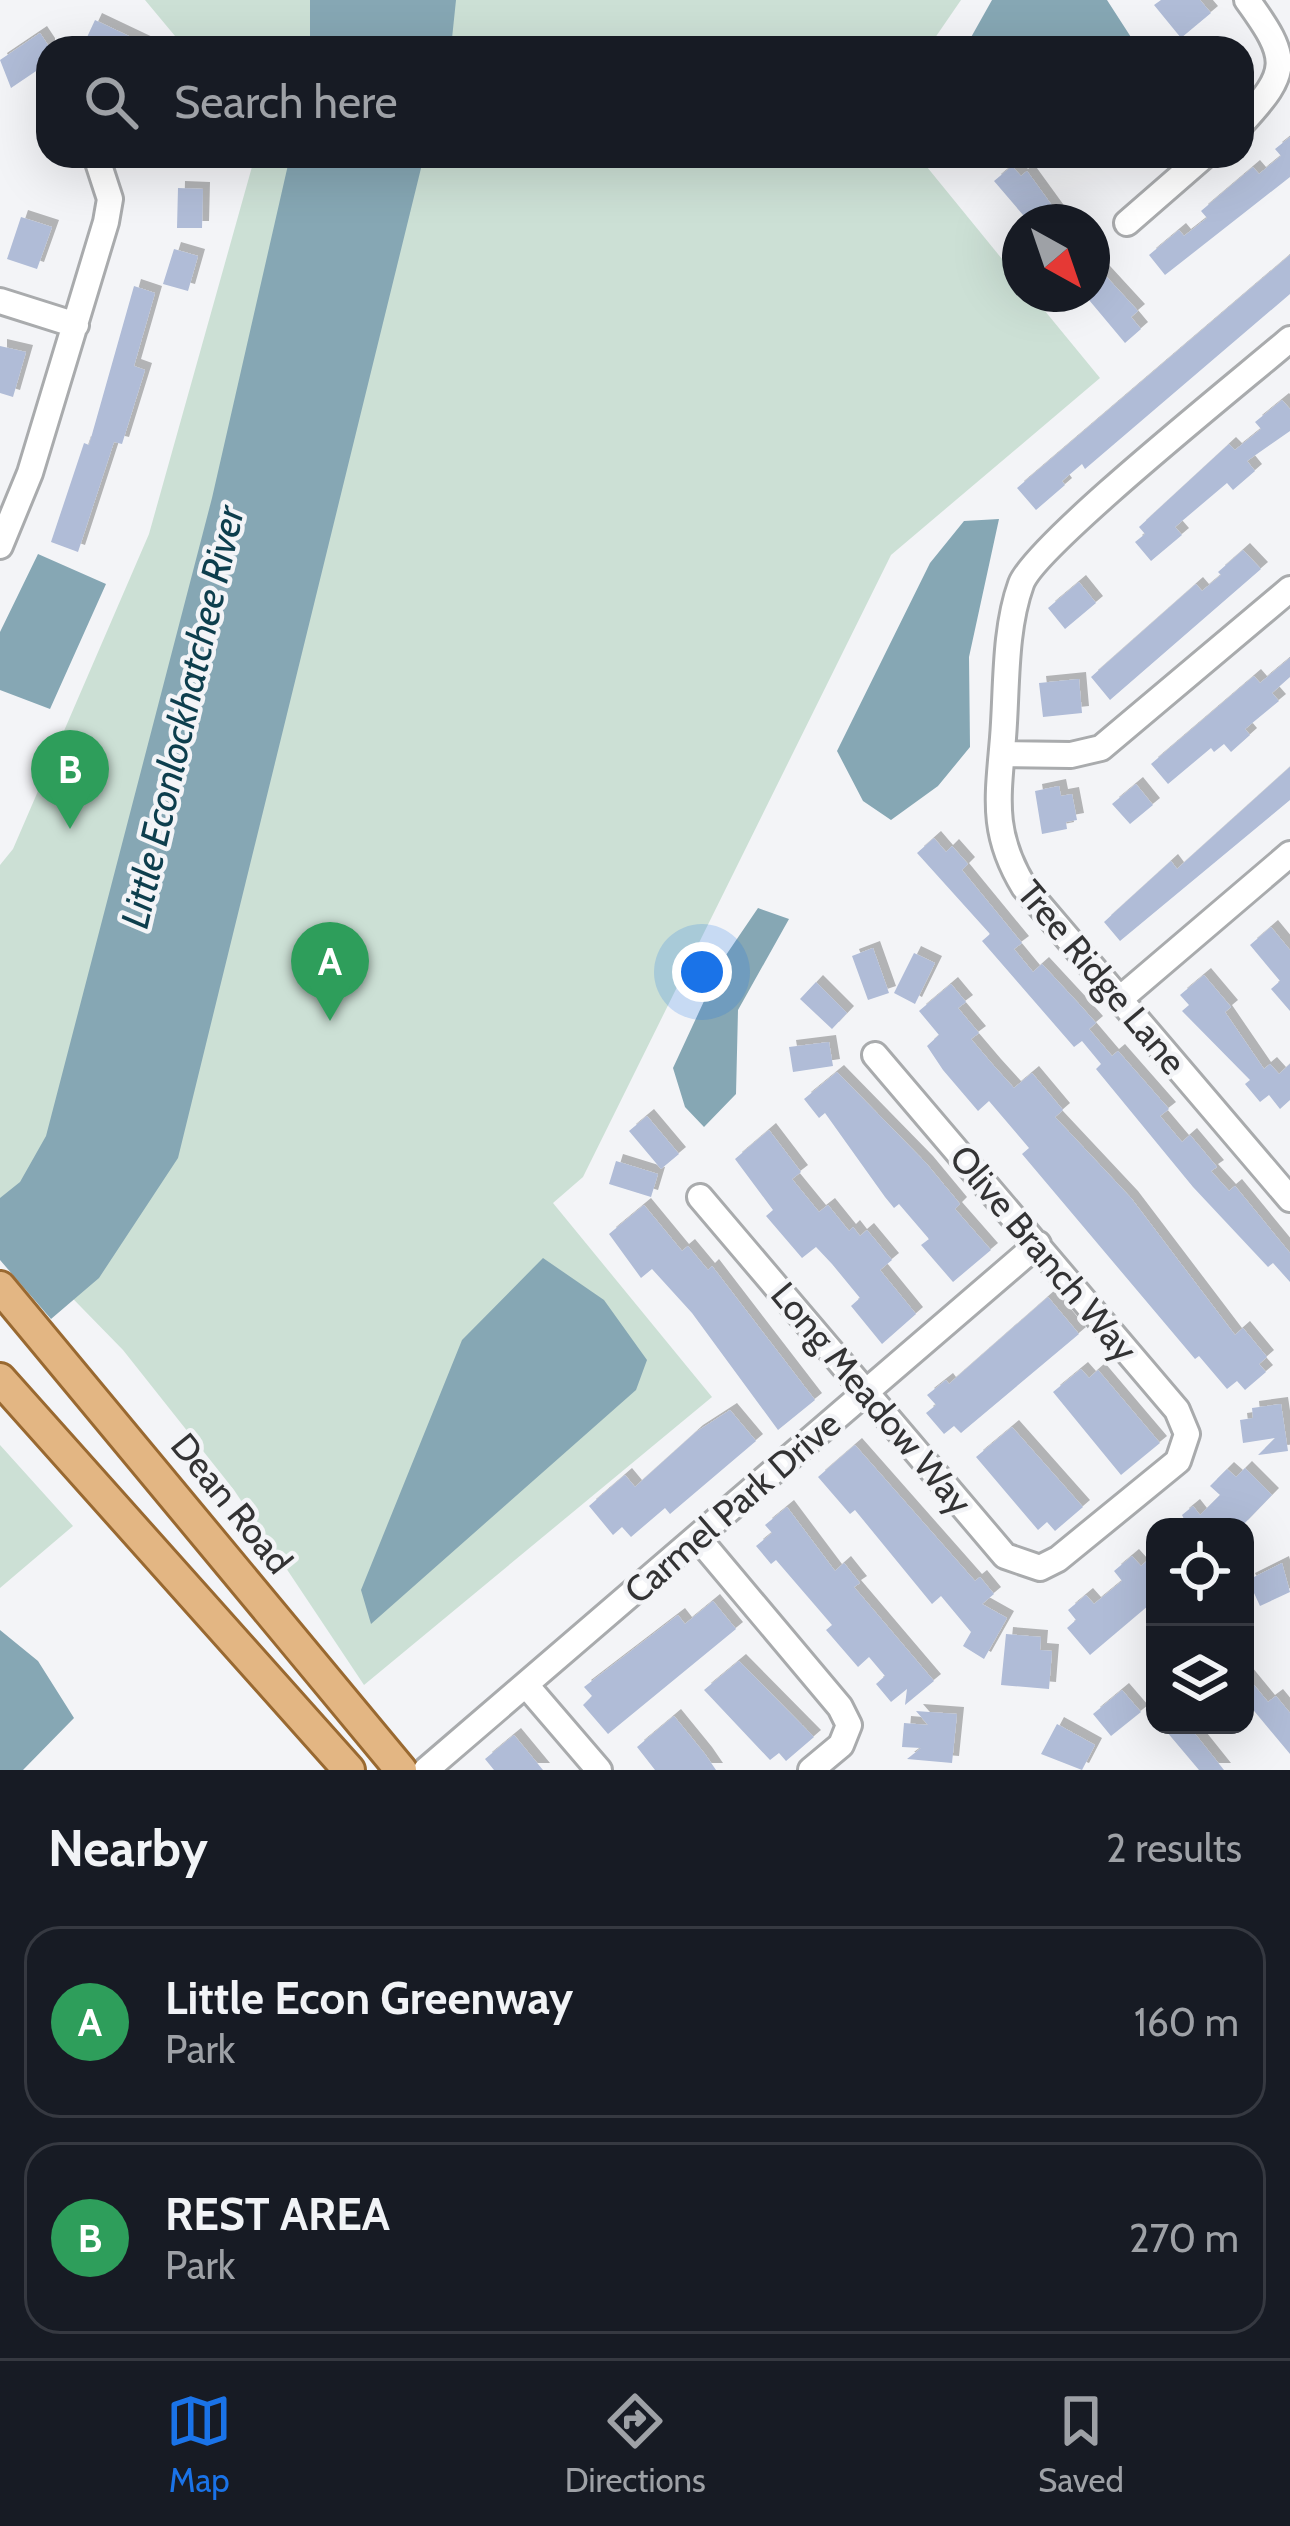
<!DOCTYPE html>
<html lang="en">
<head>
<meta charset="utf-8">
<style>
	:root { --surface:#171b24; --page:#20242c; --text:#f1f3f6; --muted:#9ea1a6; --line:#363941; --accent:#1a73e8 }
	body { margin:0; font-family:Cabin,sans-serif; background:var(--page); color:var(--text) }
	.controls { position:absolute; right:36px; bottom:36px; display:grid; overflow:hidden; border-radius:24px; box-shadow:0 12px 48px #0002 }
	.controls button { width:108px; height:108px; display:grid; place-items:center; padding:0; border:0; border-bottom:3px solid var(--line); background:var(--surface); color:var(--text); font:60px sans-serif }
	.compass { position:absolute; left:1002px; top:204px; width:108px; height:108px; border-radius:50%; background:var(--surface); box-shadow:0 12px 48px #0002; rotate:140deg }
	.you { position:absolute; left:702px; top:972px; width:42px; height:42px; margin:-30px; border:9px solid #fff; border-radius:50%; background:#1a73e8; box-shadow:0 0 0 18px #1a73e833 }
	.badge { display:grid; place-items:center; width:78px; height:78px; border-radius:50%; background:var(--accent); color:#fff; font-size:39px; font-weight:700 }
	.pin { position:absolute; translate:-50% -99px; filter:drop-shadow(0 3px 6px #0008) }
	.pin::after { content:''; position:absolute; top:63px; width:42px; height:36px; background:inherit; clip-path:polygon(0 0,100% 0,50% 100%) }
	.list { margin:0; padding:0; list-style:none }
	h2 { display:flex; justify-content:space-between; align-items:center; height:156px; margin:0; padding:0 48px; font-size:51px }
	h2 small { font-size:39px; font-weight:400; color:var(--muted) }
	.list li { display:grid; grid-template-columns:78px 1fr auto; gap:36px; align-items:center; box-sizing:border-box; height:192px; margin:0 24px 24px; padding:0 24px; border:3px solid var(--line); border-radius:36px }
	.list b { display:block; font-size:45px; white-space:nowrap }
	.list p { margin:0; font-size:39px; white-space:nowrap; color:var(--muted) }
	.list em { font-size:39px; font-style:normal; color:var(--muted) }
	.icon { flex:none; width:66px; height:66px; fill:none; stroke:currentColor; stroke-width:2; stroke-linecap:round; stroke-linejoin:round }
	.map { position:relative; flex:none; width:1290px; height:1770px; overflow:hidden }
	.search { position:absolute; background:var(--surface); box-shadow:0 12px 48px #0002; left:36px; right:36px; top:36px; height:132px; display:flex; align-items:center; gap:30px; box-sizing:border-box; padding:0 42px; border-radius:36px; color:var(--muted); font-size:45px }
	.sheet { height:588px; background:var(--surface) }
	nav { display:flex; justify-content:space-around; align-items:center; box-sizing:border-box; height:168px; border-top:3px solid var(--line); background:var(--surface); font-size:33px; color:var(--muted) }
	nav a { display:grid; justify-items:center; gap:6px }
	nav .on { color:var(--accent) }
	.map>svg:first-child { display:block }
</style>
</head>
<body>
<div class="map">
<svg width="1290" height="1770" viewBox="0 0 1290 1770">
	<defs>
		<filter id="shadow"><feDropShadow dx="7" dy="-7" stdDeviation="0" flood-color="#0004"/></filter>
	</defs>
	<rect width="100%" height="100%" fill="#f3f4f7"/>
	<path fill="#cce0d5" d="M 145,0 L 961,0 L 928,48 L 185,48 Z
		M 255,156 L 918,156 L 1020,281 L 1020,294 L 1031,294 L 1100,378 L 891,555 L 583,1177 L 553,1203 L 712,1397 L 364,1685 L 234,1490 L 123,1350 L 0,1224 L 0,865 L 13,849 L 149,534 Z
		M 0,1445 L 73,1526 L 0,1588 Z"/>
	<path fill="#86a7b4" d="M 310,0 L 456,0 L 451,48 L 310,48 Z
		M 992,0 L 1107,0 L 1138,48 L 965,48 Z
		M 290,156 L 424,156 L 178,1158 L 99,1278 L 51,1319 L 0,1260 L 0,1198 L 20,1182 L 46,1136 L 212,498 Z
		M 999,519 L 969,657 L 970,747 L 938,786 L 891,820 L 863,801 L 837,751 L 930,563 L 964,521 Z
		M 38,554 L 106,584 L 50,709 L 0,690 L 0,632 Z
		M 758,908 L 789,919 L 738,1010 L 736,1094 L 704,1127 L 685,1107 L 673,1068 L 724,958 Z
		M 543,1258 L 604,1300 L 647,1360 L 636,1390 L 371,1624 L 361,1590 L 462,1340 Z
		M 0,1630 L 38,1661 L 74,1718 L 23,1770 L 0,1770 Z"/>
	<path fill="#b0bcd7" filter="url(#shadow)" d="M 1161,0 L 1200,0 L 1211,13 L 1181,38 L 1154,5 Z
		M 95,20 L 154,48 L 82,48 Z
		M 40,33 L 48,45 L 48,63 L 11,88 L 0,60 Z
		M 1290,137 L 1290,177 L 1165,275 L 1149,255 L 1179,230 L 1184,236 L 1207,218 L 1201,211 L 1253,167 L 1259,174 L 1281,156 L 1275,149 Z
		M 1012,166 L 1021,176 L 1027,171 L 1064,222 L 1029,222 L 994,181 Z
		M 178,188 L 203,189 L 202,228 L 177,228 Z
		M 21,217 L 52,227 L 37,269 L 7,259 Z
		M 174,249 L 198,256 L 188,291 L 163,284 Z
		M 1290,255 L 1290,294 L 1085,469 L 1082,464 L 1062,481 L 1065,485 L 1036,510 L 1017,488 Z
		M 1092,261 L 1138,311 L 1131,317 L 1141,329 L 1125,343 L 1084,294 L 1092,294 Z
		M 134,286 L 155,293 L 134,366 L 145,370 L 122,444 L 114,442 L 78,552 L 51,542 L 84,443 L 89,445 Z
		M 0,346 L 26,352 L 13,397 L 0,393 Z
		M 1282,400 L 1290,409 L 1290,431 L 1247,461 L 1255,471 L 1233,490 L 1227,483 L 1175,527 L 1182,535 L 1151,561 L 1135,542 L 1145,534 L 1139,527 L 1229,444 L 1235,450 L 1261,429 L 1255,422 Z
		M 1243,550 L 1261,569 L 1110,700 L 1091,677 L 1196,584 L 1202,591 L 1221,575 L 1218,572 Z
		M 1079,582 L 1096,603 L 1065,629 L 1048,608 Z
		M 1290,658 L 1290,677 L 1272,693 L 1279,701 L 1245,729 L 1250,735 L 1231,752 L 1224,744 L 1214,752 L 1211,748 L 1168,784 L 1151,764 L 1254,676 L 1260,683 Z
		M 1079,679 L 1082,713 L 1043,717 L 1039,683 Z
		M 1290,767 L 1290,800 L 1120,941 L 1104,922 L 1171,861 L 1177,869 Z
		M 1136,784 L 1153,805 L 1130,824 L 1112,804 Z
		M 1059,786 L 1061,796 L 1072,794 L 1077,820 L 1066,822 L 1067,829 L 1042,834 L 1035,791 Z
		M 934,838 L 946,852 L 952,846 L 968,864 L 962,870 L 1022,943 L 1014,949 L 1033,972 L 1042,964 L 1080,1005 L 1096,1023 L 1089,1029 L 1112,1056 L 1118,1051 L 1169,1109 L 1160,1116 L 1182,1142 L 1190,1135 L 1217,1167 L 1211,1171 L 1229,1191 L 1235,1186 L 1290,1253 L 1290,1282 L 1273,1263 L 1268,1267 L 1193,1187 L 1096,1069 L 1101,1064 L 1082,1041 L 1074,1047 L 982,941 L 990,934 L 917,853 Z
		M 1271,927 L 1290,950 L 1290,1011 L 1271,989 L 1280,981 L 1250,945 Z
		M 873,948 L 889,993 L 868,1000 L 852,956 Z
		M 914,953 L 935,963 L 915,1004 L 894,993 Z
		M 1204,975 L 1231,1007 L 1225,1012 L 1264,1069 L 1270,1064 L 1279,1074 L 1290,1064 L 1290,1100 L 1280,1109 L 1269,1095 L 1260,1102 L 1245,1084 L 1250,1080 L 1182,1011 L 1189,1005 L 1180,995 Z
		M 816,982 L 847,1013 L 832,1029 L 800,999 Z
		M 951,984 L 966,1002 L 958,1008 L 979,1033 L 971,1039 L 994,1066 L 1014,1088 L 1032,1073 L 1063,1110 L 1055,1117 L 1131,1198 L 1235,1335 L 1243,1328 L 1267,1357 L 1259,1364 L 1266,1372 L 1245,1390 L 1237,1381 L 1227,1389 L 1199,1356 L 1195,1359 L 1022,1154 L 1029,1148 L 989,1101 L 978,1111 L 943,1070 L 927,1046 L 939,1035 L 919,1011 Z
		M 829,1042 L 833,1066 L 793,1072 L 789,1047 Z
		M 837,1072 L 926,1163 L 960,1204 L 955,1209 L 991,1250 L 953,1282 L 921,1245 L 929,1239 L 899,1204 L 894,1208 L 885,1197 L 825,1113 L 819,1118 L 804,1099 Z
		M 647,1116 L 679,1154 L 661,1169 L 629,1131 Z
		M 769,1130 L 801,1172 L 792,1179 L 819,1212 L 828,1205 L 849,1231 L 853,1227 L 860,1236 L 867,1230 L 892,1260 L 880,1270 L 916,1314 L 882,1344 L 851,1306 L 860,1298 L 832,1264 L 816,1247 L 802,1258 L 766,1216 L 773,1210 L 735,1159 Z
		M 616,1161 L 658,1174 L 651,1197 L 609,1184 Z
		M 644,1205 L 682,1251 L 688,1246 L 708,1270 L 712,1266 L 815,1400 L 778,1430 L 692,1313 L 652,1269 L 641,1278 L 609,1234 Z
		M 1048,1297 L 1079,1334 L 961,1433 L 954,1426 L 944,1434 L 926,1413 L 936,1405 L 927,1395 L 946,1380 L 949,1384 Z
		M 1081,1369 L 1089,1378 L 1098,1370 L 1160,1443 L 1121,1475 L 1053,1392 Z
		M 1281,1404 L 1288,1451 L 1258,1455 L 1275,1438 L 1243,1443 L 1240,1420 L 1253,1418 L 1252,1408 Z
		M 730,1410 L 756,1441 L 670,1514 L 665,1508 L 631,1537 L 622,1527 L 613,1535 L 589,1506 L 625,1475 L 635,1487 L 696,1432 Z
		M 1012,1427 L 1083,1507 L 1055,1531 L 1047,1522 L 1038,1530 L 976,1457 Z
		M 855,1445 L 975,1581 L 980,1577 L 994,1594 L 982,1604 L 1007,1618 L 984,1659 L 963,1646 L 971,1632 L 941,1596 L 932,1604 L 855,1510 L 850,1514 L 818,1477 Z
		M 1245,1468 L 1272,1495 L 1241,1527 L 1188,1527 L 1182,1515 L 1193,1506 L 1200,1515 L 1220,1495 L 1210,1486 L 1227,1469 L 1236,1477 Z
		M 787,1507 L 835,1571 L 844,1563 L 860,1583 L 854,1587 L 934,1681 L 905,1705 L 907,1689 L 891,1702 L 876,1684 L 885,1676 L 869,1657 L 858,1667 L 826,1630 L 832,1625 L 776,1560 L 771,1564 L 756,1546 L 772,1533 L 765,1525 Z
		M 1155,1554 L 1155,1600 L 1090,1655 L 1067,1628 L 1076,1620 L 1068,1610 L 1086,1595 L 1094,1604 L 1122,1581 L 1114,1571 L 1132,1556 L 1141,1566 Z
		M 1282,1563 L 1290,1592 L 1260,1606 L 1248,1580 Z
		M 713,1601 L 736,1629 L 608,1734 L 583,1705 L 592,1696 L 584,1687 L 678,1615 L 685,1624 Z
		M 1006,1634 L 1041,1637 L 1040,1650 L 1052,1651 L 1049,1689 L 1001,1685 Z
		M 739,1661 L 814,1737 L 786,1761 L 779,1753 L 770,1760 L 704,1690 Z
		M 1245,1674 L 1268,1702 L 1276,1696 L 1290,1713 L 1290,1754 L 1245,1700 Z
		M 1122,1690 L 1141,1712 L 1111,1736 L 1093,1714 Z
		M 916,1711 L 957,1714 L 952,1763 L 907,1759 L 921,1748 L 902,1747 L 904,1723 L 928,1725 Z
		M 674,1716 L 705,1754 L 716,1770 L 655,1770 L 637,1747 Z
		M 1057,1724 L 1095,1745 L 1082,1770 L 1041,1754 Z
		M 1161,1725 L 1188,1725 L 1224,1770 L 1199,1770 Z
		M 514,1735 L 543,1770 L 494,1770 L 485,1759 Z"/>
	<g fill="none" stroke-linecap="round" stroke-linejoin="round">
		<g stroke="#a9abad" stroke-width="30">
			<path id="minor" d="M 1242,123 C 1290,71 1290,59 1247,0
				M 1127,223 L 1204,156
				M 0,301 L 76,325
				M 1290,339 C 1246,377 1034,546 1021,584 C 1004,631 1007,689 1003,738 C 998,798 991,833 1024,887 L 1290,1199
				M 0,546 L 30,473 L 106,222 L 110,199 L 96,156
				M 1002,754 L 1071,755 L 1101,748 L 1290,589
				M 1120,999 L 1290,854
				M 700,1197 L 1005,1556 L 1040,1568 L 1058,1559 L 1178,1461 L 1187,1434 L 1177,1410 L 875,1055
				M 698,1538 L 840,1707 L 849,1725 L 841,1745 L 811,1770
				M 526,1685 L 599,1770
				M 426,1770 L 1038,1244"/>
		</g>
		<g stroke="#996931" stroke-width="36">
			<path id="major" d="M 0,1287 L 401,1770
				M 0,1379 L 349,1770"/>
		</g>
		<use href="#minor" stroke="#fff" stroke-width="24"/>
		<use href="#major" stroke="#e3b683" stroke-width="30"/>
	</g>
	<g text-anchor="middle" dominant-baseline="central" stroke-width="9" stroke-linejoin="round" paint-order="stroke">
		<g font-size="36" fill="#333334" stroke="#f3f4f7">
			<text transform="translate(1102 977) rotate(50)">Tree Ridge Lane</text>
			<text transform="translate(1044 1253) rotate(50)">Olive Branch Way</text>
			<text transform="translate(872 1398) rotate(50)">Long Meadow Way</text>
			<text transform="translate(232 1503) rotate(51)">Dean Road</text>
			<text transform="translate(732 1507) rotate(-41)">Carmel Park Drive</text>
		</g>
		<g font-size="39" font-style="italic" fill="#0d3e4d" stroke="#f3f4f7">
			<text transform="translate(182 717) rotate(-77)">Little Econlockhatchee River</text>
		</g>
	</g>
</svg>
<div class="controls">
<button><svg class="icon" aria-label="locate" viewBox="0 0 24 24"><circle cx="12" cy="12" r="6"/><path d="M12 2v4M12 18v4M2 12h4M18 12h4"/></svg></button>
<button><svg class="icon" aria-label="layers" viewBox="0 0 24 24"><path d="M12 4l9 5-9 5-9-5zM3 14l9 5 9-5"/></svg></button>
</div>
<svg class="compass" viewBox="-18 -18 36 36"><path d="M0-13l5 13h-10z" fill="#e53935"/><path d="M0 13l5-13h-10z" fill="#9ea1a6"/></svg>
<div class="you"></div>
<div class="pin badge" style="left:330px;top:1021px;background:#2e9e5b">A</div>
<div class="pin badge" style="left:70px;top:829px;background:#2e9e5b">B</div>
<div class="search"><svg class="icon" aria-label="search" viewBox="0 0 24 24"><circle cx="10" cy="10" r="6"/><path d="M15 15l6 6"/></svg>Search here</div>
</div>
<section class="sheet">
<h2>Nearby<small>2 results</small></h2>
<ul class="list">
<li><span class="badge" style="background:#2e9e5b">A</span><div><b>Little Econ Greenway</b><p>Park</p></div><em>160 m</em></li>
<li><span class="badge" style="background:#2e9e5b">B</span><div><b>REST AREA</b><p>Park</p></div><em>270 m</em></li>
</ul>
</section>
<nav>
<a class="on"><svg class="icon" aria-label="map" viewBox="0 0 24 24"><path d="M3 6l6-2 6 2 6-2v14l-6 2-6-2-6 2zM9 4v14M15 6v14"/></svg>Map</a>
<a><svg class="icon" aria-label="directions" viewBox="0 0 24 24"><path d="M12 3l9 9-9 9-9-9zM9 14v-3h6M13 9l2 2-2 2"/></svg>Directions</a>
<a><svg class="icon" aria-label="saved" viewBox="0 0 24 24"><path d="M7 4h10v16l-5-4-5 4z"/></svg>Saved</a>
</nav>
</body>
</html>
